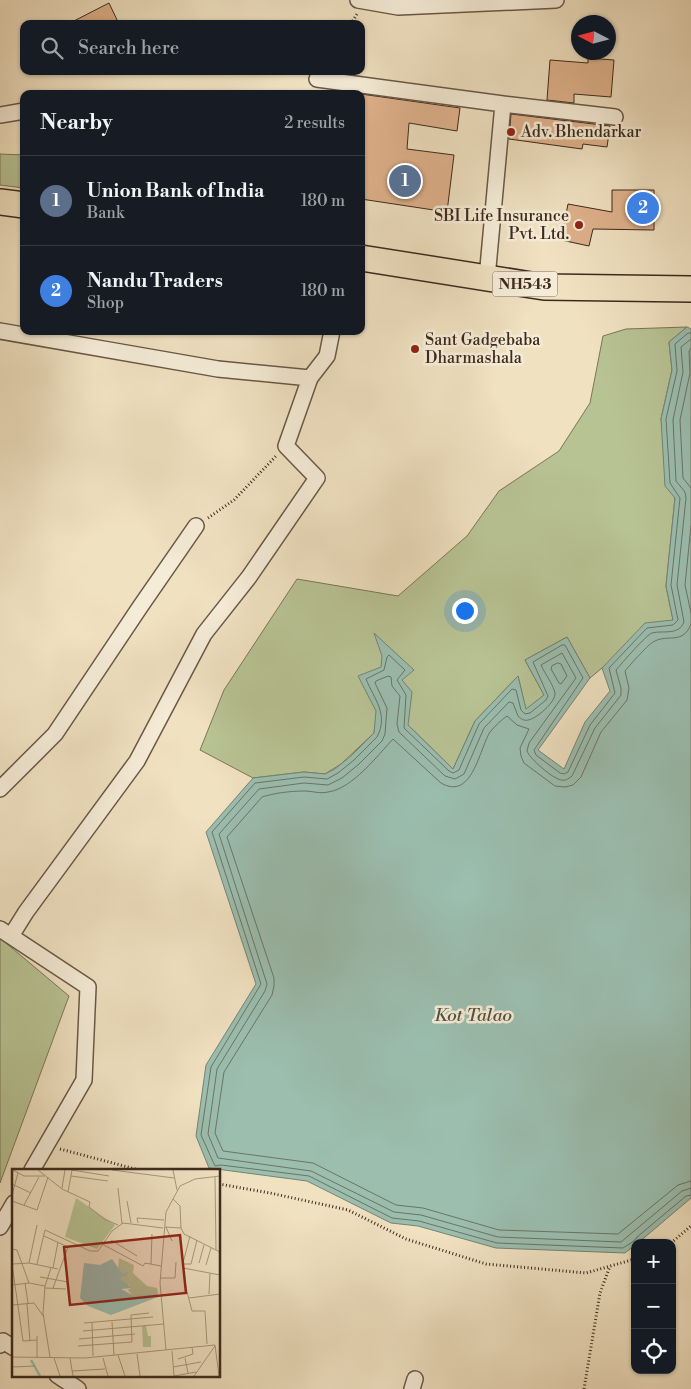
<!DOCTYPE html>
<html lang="en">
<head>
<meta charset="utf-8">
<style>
	:root { --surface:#171b24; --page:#20242c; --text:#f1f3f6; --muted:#9ea1a6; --line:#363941; --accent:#b45309 }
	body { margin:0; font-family:"Libre Bodoni",serif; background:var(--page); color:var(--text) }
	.controls { position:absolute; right:15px; bottom:15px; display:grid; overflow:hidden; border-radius:10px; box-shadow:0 1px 4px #0004 }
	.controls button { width:45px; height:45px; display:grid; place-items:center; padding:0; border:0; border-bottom:1px solid var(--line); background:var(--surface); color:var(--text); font:25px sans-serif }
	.compass { position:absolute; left:571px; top:15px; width:45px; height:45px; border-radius:50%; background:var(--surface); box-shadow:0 1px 4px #0004; rotate:276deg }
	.you { position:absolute; left:464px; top:610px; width:18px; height:18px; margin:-12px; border:4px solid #fff; border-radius:50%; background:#1a73e8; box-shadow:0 0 0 8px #1a73e833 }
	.badge { display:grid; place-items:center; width:32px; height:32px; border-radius:50%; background:var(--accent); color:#fff; font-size:16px; font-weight:700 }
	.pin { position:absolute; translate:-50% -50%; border:2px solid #fff; box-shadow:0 1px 5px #0006 }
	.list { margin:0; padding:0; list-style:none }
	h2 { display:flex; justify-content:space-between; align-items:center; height:65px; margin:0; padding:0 20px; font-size:21px }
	h2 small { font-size:16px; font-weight:400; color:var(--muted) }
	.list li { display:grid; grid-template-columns:32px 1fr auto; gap:15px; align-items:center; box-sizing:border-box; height:90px; padding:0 20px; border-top:1px solid var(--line) }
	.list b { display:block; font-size:19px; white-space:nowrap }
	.list p { margin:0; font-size:16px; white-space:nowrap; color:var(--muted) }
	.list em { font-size:16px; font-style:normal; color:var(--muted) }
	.icon { flex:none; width:28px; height:28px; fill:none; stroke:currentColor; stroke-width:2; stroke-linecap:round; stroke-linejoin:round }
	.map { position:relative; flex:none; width:691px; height:1389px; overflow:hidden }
	.search { position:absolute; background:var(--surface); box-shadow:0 1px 4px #0004; left:20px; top:20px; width:345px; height:55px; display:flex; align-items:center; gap:12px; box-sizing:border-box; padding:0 18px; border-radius:10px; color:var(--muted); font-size:19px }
	.panel { position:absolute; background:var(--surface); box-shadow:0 1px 4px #0004; left:20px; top:90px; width:345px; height:245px; border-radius:10px }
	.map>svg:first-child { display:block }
</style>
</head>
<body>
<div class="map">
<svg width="691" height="1389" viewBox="0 0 691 1389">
	<rect width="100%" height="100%" fill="#f0e1c1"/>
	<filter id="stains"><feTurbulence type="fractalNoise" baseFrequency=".004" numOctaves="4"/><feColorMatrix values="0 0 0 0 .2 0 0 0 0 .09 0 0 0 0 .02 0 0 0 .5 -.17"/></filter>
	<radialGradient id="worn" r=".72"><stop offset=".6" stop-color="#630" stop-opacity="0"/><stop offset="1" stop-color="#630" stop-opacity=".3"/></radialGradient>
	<path fill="#b8c394" stroke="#7a7658" d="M 0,154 L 24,155 L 24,188 L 0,185 Z
		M 687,327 L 669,342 L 672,370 L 661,419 L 675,498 L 666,586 L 673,620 L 602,668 L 590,678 L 567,637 L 525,660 L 544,695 L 526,710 L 518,676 L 475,721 L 453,769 L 408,725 L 377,711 L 374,733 L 341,764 L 325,774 L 304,772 L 253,778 L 200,750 L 224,690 L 297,579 L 398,596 L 467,536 L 499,491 L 559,451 L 590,403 L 603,336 L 626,329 Z
		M 0,938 L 69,996 L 0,1183 Z"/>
	<path fill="#9bbeaf" stroke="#758375" d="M 687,327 L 691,329 L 691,1198 L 638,1243 L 635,1243 L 635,1245 L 625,1253 L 496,1248 L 418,1226 L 391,1223 L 307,1181 L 209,1168 L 196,1136 L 206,1065 L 256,984 L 206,832 L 253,778 L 304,772 L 325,774 L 335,769 L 351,756 L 374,733 L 376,711 L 358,676 L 381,667 L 382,656 L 374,633 L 414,670 L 402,680 L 412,692 L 408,725 L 453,769 L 475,721 L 518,676 L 526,709 L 544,695 L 525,660 L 567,637 L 590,678 L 538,750 L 564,769 L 585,722 L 610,691 L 602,668 L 645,623 L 673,620 L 666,586 L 675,498 L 665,486 L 661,419 L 672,370 L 669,342 Z"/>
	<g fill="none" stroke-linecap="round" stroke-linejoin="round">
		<path stroke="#6c7466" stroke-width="1" d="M 691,333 L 688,333 L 675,344 L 677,371 L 666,419 L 670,483 L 680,498 L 671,585 L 678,620 L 673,625 L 647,628 L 609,668 L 615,693 L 590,725 L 568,772 L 564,774 L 560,773 L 536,755 L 534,750 L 583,678 L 565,645 L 562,645 L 533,662 L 548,696 L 546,700 L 530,713 L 525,714 L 521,710 L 516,690 L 512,689 L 479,724 L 459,770 L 453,773 L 449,771 L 404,728 L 406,695 L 397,680 L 405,670 L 389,655 L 387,657 L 384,670 L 366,679 C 374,699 389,714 377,737 L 354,760 L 338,773 L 327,779 L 304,777 L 255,783 L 212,832 L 261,984 L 211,1067 L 201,1135 L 215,1166 L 221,1165 L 309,1176 L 392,1218 L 419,1221 L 497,1243 L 623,1248 L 634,1241 L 637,1237 L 686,1196 L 691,1195
			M 691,339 L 681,347 L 683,372 L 673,420 L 676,481 L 685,492 L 686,498 L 677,585 L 684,622 C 678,636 664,630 652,633 C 646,635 622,663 616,670 L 621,688 L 621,695 L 595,728 L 572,776 C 568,779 565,781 561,780 C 552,778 530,759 527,751 L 529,743 L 576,678 L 562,653 L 541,665 C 545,674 553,684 555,693 C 556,702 536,719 528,720 C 524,721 521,719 518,716 L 513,703 L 509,702 L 484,728 L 464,774 L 455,779 L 445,776 L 399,732 L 397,724 L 400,696 L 392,686 L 391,677 L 388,676 L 376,681 L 375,683 L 387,708 L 385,734 L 382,741 L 359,764 L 342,778 L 328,785 L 304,783 L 259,789 L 219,834 L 267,984 L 265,991 L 217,1069 L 208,1134 L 218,1158 L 311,1171 L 394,1212 L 421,1215 L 498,1237 L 621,1242 L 682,1191 L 691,1188
			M 691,348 L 689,351 L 690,373 L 680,420 L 683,478 L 691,488
			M 691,526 L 685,585 L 691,613
			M 691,624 C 683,645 669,634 655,641 C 649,643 630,665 625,671 L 629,688 L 627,700 L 601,732 L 581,777 L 573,785 L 565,787 L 555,786 L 524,763 L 521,756 L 520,748 L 529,729 L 517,725 L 507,716 C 501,720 494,727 490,732 C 479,750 472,801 441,783 L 393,739 C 378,755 352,789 328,792 C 320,794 312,791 304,791 C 291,791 274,793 262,797 L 227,837 L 274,978 L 274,986 L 272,995 L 224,1072 L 215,1133 L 223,1151 L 313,1163 L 396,1205 L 423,1208 L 499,1230 L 618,1234 L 678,1185 L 691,1181
			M 558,663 L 561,664 L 567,676 L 561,684 L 559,683 L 551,669 L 552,666 Z"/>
	</g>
	<path fill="#dfb18b" stroke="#3c2a1d" d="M 109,3 L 119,24 L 68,24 Z
		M 588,58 L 614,60 L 611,97 L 574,94 L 574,103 L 547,100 L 550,60 L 588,63 Z
		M 361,94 L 460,108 L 457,131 L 409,123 L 407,149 L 454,155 L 447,212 L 361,199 Z
		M 511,114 L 610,126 L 607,147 L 583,144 L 582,149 L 509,139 Z
		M 612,190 L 654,190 L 654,230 L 593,229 L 589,246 L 561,240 L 568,204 L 612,212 Z"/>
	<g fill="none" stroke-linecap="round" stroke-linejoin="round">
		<g stroke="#695846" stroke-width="18">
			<path id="minor" d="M 358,0 L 398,7 L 556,0
				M 317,79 L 503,104 L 487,278
				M 503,104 L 615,117
				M 0,115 L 24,111
				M 0,331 L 218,369 L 310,378
				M 0,789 L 55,734 L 140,607 L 196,526
				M 0,929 L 88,987 L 84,1080 L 32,1170
				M 11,936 L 26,912 L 137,761 L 204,634 L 249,577 L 317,478 L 286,446 L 310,378 L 327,356 L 332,331
				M 0,1227 L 14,1203
				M 0,1345 L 3,1341 L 14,1348
				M 57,1375 L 78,1389
				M 412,1389 L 415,1379"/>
		</g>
		<g stroke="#3c2a1d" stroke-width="28">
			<path id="trunk" d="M 0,202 L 24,205
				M 361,258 L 544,287 L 691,289"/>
		</g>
		<path stroke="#3c2a1d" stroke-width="3" stroke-dasharray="1 2.5" stroke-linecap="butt" d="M 351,24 L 357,14
			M 208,518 L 234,500 L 277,455
			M 60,1149 L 139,1170
			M 219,1184 L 270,1193 L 348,1210 L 406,1239 L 486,1264 L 586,1273 L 635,1259
			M 671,1243 L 691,1226
			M 584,1389 L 600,1293 L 610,1266"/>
		<use href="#minor" stroke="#f5ecd7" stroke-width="15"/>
		<use href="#trunk" stroke="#f0e1c1" stroke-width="25"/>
	</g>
	<g fill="#8f2418" stroke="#f5ecd7" stroke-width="2">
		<circle cx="511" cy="132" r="5"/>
		<circle cx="579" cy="225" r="5"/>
		<circle cx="415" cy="349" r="5"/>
	</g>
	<g text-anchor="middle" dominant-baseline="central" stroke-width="5" stroke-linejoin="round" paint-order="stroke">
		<rect fill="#f5ecd7" stroke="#746455" stroke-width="1" x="492.5" y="271.5" width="65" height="25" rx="4"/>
		<g font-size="15" font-weight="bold" fill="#3c2a1d">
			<text x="525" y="284">NH543</text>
		</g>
		<g font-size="16" fill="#3c2a1d" stroke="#f5ecd7" text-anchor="start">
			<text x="521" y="132">Adv. Bhendarkar</text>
			<text x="569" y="216" text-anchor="end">SBI Life Insurance<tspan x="569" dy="18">Pvt. Ltd.</tspan></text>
			<text x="425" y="340">Sant Gadgebaba<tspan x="425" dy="18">Dharmashala</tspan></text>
		</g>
		<g font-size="18" font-style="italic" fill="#544f42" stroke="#f5ecd7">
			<text x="473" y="1015">Kot Talao</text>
		</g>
	</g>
	<g transform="translate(12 1169)">
		<rect width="208" height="208" fill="#f0e1c1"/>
		<path d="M 64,29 L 103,56 L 85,80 L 53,68 ZM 107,89 L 122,96 L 121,104 L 135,117 L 145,119 L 146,126 L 122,128 L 116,121 L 119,119 L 117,116 L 114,117 L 107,111 L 111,106 L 106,100 ZM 130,157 L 134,157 L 136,167 L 139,167 L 139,178 L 131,178 Z" fill="#b8c394"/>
		<path d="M 100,90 L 110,104 L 118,103 L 108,110 L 120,119 L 109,120 L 122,127 L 145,125 L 146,128 L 99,146 L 76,137 L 68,129 L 72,94 L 88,96 Z" fill="#9bbeaf"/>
		<path fill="none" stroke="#9bbeaf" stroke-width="2.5" d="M 19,191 L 28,207"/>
		<path fill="none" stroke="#a8987f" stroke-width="1" d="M 1,1 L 12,7 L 33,7M 26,1 L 50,20 L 78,33 L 77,38 L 92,50 L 106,56M 60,1 L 97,7M 100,1 L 162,9M 161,1 L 165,21M 59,7 L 96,12M 203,8 L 204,81M 0,15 L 19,24M 50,19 L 53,1M 106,19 L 110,55M 56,23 L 60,1M 0,26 L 6,4M 161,30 L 168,37 L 169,59M 0,32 L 25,41 L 36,8M 115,32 L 119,54M 12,36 L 27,8M 126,54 L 125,49 L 152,51M 153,58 L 169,59 L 172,65 L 208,83M 154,58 L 160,72M 32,67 L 56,78 L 41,119M 178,67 L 171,94 L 174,119 L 180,142 L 193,142 L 195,175M 99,71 L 125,87M 90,75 L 131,97 L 133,94 L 149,97M 0,80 L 5,81 L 17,114M 17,94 L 25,56M 187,94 L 192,76M 0,95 L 11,172 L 25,171M 1,95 L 17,94 L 46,100M 25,95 L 33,61 L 78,82 L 86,82 L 100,62 L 111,54 L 151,59M 139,95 L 140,65M 171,95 L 179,95 L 185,71M 194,96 L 199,79M 41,99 L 46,73M 171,99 L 208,106M 28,108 L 56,113M 149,109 L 163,109 L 164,93M 13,114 L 16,134M 0,116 L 17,114 L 33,117M 33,119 L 54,120M 197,125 L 198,104M 177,129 L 208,125M 15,135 L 18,172M 0,136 L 22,134 L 32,148M 100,153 L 102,186M 72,154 L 141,148M 80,154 L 81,187M 71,162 L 152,155M 67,170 L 123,165M 66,177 L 120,173 L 119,146 L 137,144M 154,181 L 148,114 L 154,43 L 168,17 L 183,10 L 208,7M 160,182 L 162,207M 125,185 L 128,207M 106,186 L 113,207M 0,188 L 73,189 L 203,176 L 207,207M 25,188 L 25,167M 38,188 L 31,144 L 33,117 L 39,99M 42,189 L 48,207M 58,189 L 61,207M 91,189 L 96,207M 173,189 L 176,204M 166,190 L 181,185 L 180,178M 0,198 L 23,197M 161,198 L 189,193M 60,202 L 93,200M 162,207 L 184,203M 182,207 L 203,177"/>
		<path fill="#8f2418" fill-opacity="0.15" stroke="#8f2418" stroke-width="2.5" d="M 168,66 L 174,124 L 58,136 L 52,78 Z"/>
		<rect width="208" height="208" fill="none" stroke="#3c2a1d" stroke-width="2.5"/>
	</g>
	<rect width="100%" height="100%" filter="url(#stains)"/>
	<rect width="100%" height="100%" fill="url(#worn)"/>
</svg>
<div class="controls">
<button>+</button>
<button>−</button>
<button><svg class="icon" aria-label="locate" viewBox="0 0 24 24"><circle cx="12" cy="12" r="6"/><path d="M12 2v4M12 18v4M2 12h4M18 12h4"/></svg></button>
</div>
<svg class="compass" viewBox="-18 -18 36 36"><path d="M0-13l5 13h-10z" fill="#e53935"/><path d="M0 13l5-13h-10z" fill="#9ea1a6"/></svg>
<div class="you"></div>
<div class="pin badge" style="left:405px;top:181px;background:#5c6f8a">1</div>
<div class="pin badge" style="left:643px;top:208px;background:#3f7fe0">2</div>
<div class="search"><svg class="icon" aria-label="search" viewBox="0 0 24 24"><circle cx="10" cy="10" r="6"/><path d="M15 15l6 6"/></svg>Search here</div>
<section class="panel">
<h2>Nearby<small>2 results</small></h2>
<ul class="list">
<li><span class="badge" style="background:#5c6f8a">1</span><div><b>Union Bank of India</b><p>Bank</p></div><em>180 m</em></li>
<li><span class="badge" style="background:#3f7fe0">2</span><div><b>Nandu Traders</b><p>Shop</p></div><em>180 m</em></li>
</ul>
</section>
</div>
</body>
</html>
